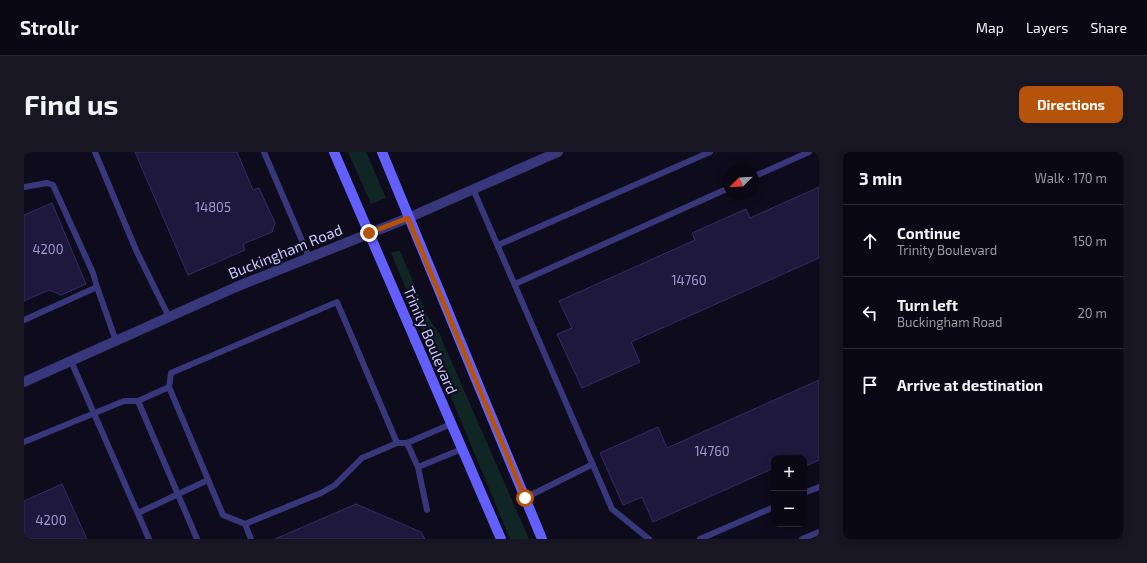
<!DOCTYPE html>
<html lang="en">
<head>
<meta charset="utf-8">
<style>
	:root { --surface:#0a0815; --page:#181622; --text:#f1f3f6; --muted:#999aa0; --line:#2a2934; --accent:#b45309 }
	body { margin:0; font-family:"Exo 2",sans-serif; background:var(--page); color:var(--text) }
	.controls { position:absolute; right:12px; bottom:12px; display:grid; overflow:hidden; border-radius:8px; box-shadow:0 2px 10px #0003 }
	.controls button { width:36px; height:36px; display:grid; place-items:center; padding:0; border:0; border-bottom:1px solid var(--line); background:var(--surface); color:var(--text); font:20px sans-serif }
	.compass { position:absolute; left:699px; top:12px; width:36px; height:36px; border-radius:50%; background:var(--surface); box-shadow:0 2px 10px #0003; rotate:246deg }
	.stop { position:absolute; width:12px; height:12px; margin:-9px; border:3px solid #b45309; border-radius:50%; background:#fff }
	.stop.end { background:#b45309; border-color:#fff; box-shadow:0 1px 4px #0008 }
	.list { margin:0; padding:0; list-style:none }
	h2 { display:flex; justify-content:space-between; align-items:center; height:52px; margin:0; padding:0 16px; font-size:17px }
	h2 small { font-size:13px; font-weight:400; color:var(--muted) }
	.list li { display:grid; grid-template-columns:26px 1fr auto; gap:12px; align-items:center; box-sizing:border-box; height:72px; padding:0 16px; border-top:1px solid var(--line) }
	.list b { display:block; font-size:15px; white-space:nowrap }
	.list p { margin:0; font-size:13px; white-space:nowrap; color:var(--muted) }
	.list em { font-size:13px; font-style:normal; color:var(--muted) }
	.icon { flex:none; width:22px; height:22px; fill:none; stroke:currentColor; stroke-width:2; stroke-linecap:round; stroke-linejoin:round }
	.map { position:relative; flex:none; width:795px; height:387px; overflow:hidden; border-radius:8px }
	header { display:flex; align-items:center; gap:24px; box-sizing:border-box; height:56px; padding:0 20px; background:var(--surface); border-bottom:1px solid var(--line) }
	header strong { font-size:19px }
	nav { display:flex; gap:22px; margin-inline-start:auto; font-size:14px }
	.intro { display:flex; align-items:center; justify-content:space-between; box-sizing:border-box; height:96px; padding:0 24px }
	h1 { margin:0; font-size:28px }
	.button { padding:10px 18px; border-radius:8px; background:var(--accent); color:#fff; font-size:14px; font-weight:700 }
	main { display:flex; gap:24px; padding:0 24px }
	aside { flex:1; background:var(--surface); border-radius:8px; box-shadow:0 2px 10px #0003 }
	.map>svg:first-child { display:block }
</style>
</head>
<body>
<header>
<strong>Strollr</strong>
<nav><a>Map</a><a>Layers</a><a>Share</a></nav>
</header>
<div class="intro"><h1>Find us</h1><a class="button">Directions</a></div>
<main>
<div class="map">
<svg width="795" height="387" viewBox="0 0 795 387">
	<rect width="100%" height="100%" fill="#0e0b1c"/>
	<path fill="#0f2625" d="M 324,0 L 342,0 L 362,46 L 347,52 Z
		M 376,99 L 405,167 L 415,181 L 505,387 L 486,387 L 372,113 L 367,100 Z"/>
	<path fill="#1f183d" stroke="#362a69" d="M 111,0 L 213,0 L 229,38 L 235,36 L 251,71 L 248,80 L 219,92 L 221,98 L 164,123 Z
		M 795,35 L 795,106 L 607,190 L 616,210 L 558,236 L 533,182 L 548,176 L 535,149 L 671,88 L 668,81 L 722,57 L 726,66 Z
		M 28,51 L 62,132 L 37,143 L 25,138 L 0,149 L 0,63 Z
		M 795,228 L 795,308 L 780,315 L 780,306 L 750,306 L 750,316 L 629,370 L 618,345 L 599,353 L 576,301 L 634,275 L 643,296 Z
		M 38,332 L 63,387 L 0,387 L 0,349 Z
		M 332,352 L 397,380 L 401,387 L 251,387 Z"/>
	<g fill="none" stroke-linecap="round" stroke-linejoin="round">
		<path stroke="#39377b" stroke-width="6" d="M 71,0 L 112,98 L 145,165
			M 240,0 L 285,105
			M 729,25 L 785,0
			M 0,35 L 23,31 L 29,33 L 69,121 L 73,135
			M 449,37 L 588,357 L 625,387
			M 474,93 L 686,0
			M 491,132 L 705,36
			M 0,168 L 73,135 L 92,189
			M 47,209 L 125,387
			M 145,235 L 147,221 L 313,150 L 373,291
			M 114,249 L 145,235 L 199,363 L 221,372 L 297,341 L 311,333 L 338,306 L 373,291 L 383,291 L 427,272
			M 0,290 L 100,249 L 114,249 L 173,387
			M 383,291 L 394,315 L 403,358
			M 394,315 L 438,297
			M 780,341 L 795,335
			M 501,346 L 569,312
			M 114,361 L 184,328
			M 221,372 L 227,387
			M 676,387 L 750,355
			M 778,387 L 795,380"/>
		<path stroke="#39377b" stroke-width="10" d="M 0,230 L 212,135 L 384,66 L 534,0"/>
		<path stroke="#625ffe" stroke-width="10" d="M 310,0 L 477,387
			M 358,0 L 518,387"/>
	</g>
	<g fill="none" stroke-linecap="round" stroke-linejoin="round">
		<path stroke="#b45309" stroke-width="5" d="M 345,81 L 384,66 L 501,346"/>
	</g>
	<g text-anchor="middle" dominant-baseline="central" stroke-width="4" stroke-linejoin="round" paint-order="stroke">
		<g font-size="13" fill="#a29bce">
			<text x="189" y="55">14805</text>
			<text x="24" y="97">4200</text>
			<text x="665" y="128">14760</text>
			<text x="688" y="299">14760</text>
			<text x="27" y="368">4200</text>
		</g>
		<g font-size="15" fill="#cdc7ff" stroke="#0e0b1c">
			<text transform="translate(261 99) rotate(-22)">Buckingham Road</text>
			<text transform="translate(407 188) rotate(67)">Trinity Boulevard</text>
		</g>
	</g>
</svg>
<div class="controls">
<button>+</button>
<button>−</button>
</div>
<svg class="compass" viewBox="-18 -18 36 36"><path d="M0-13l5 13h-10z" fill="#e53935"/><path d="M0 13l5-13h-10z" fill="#999aa0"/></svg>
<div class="stop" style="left:501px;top:346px"></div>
<div class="stop end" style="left:345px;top:81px"></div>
</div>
<aside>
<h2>3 min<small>Walk · 170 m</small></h2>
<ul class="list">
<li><svg class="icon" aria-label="ahead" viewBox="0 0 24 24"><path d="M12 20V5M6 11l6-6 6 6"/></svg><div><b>Continue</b><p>Trinity Boulevard</p></div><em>150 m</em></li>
<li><svg class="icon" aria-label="left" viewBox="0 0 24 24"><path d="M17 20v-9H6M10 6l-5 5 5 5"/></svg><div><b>Turn left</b><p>Buckingham Road</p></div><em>20 m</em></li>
<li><svg class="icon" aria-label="arrive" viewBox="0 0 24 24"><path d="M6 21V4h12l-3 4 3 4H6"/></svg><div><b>Arrive at destination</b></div></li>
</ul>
</aside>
</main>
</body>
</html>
